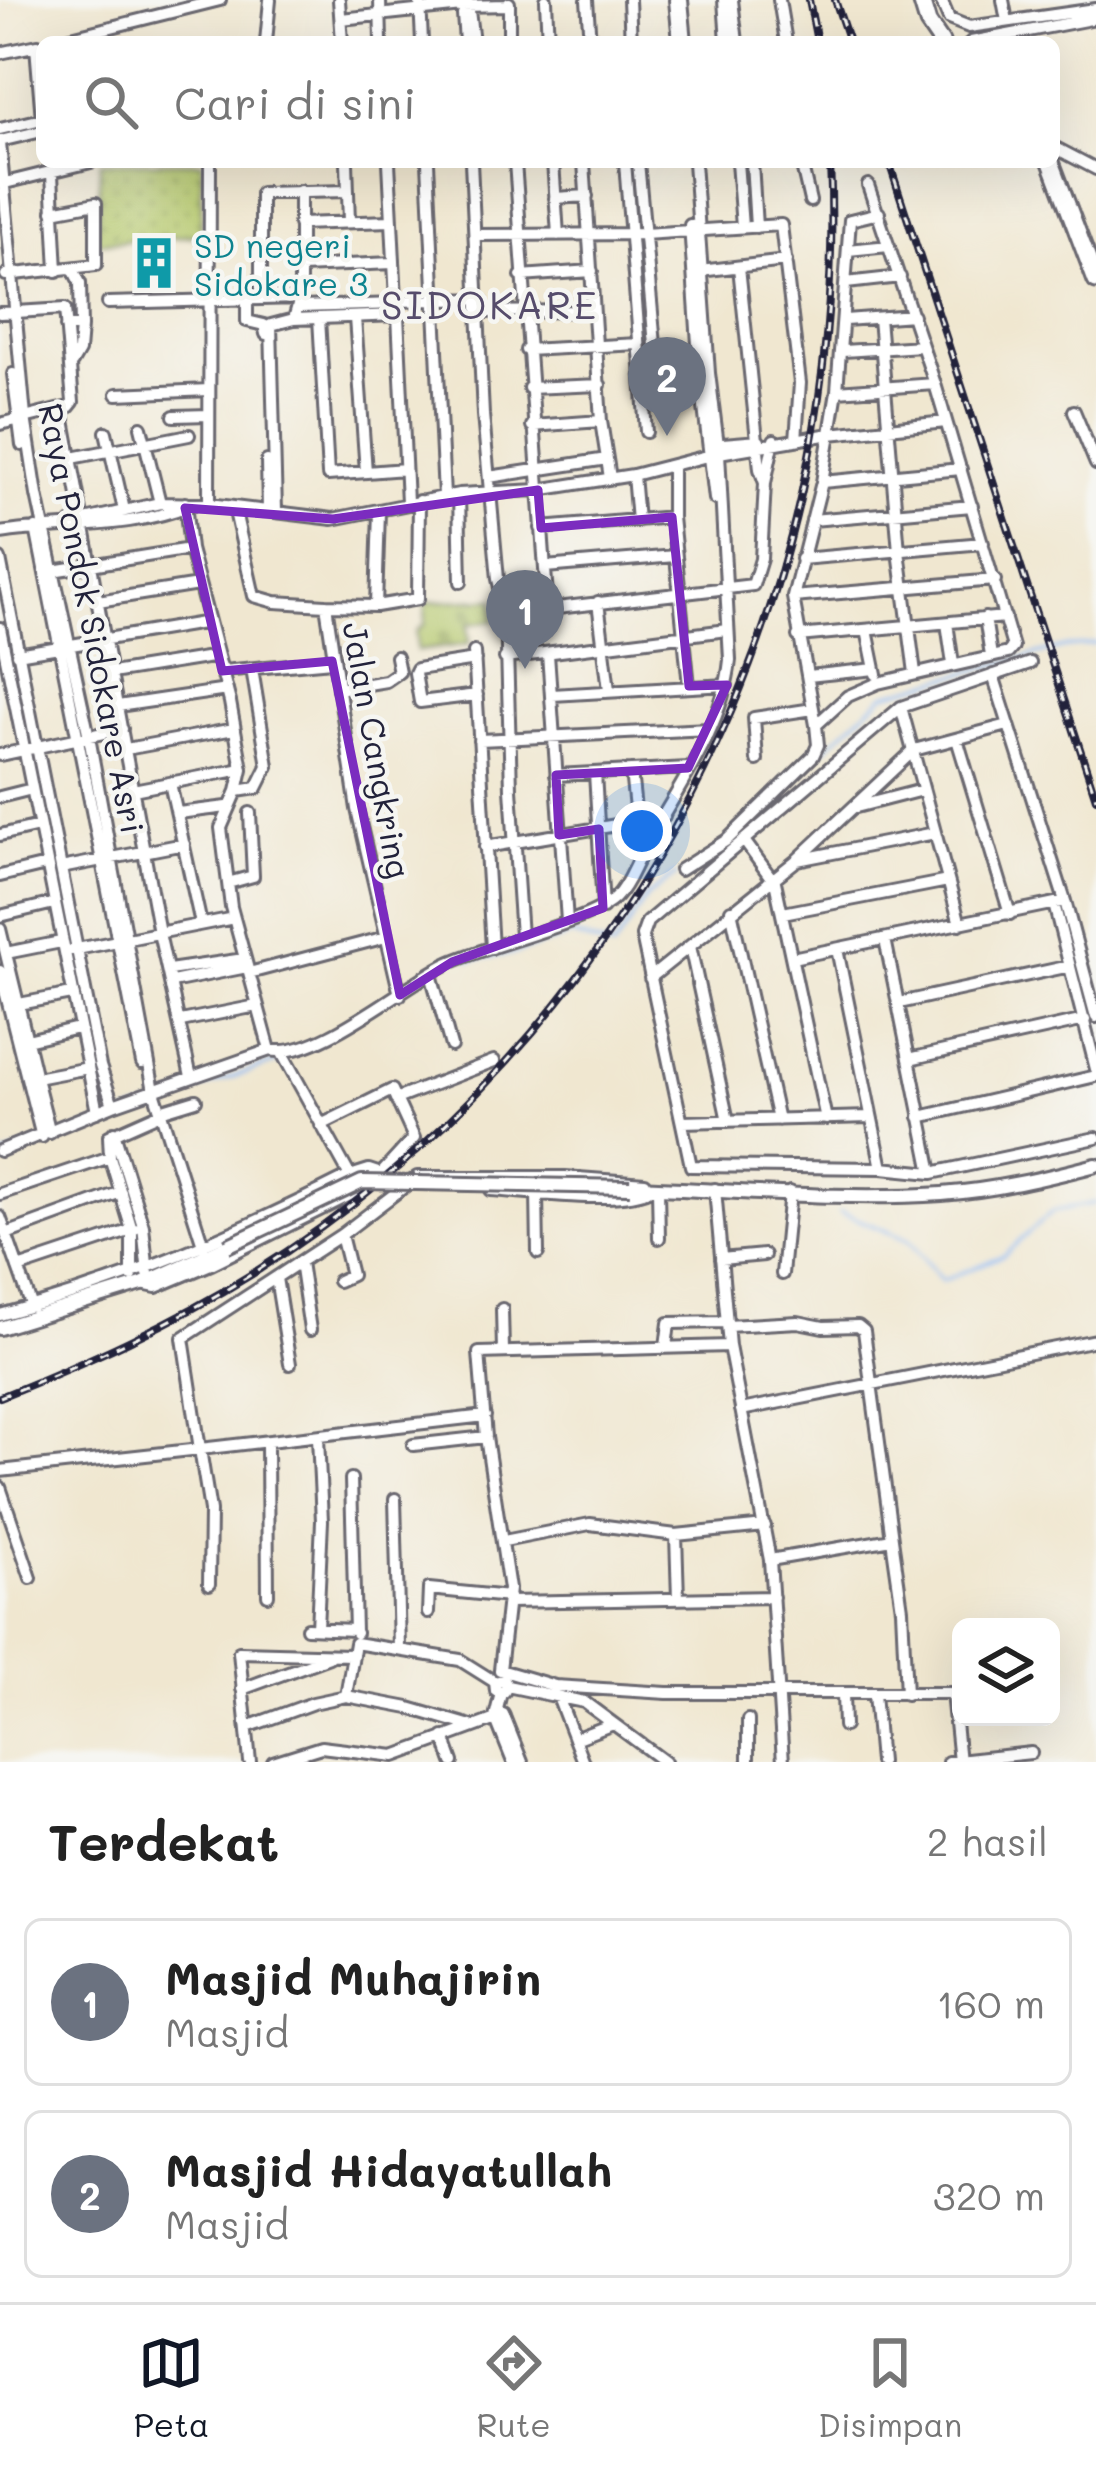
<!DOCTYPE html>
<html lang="id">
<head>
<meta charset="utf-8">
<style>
	:root { --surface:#fff; --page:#f2f2f2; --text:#222; --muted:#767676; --line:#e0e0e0; --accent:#111827 }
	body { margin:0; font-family:Mali,sans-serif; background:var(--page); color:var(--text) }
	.controls { position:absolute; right:36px; bottom:36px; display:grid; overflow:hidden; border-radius:18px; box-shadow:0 12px 48px #0002 }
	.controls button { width:108px; height:108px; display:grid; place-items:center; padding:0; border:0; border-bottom:3px solid var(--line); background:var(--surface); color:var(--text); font:60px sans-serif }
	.you { position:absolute; left:642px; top:831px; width:42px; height:42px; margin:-30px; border:9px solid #fff; border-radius:50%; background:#1a73e8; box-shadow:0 0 0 18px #1a73e833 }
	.badge { display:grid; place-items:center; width:78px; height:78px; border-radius:50%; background:var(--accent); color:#fff; font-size:39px; font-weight:700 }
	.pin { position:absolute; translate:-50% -99px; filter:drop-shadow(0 3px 6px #0008) }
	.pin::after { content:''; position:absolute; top:63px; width:42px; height:36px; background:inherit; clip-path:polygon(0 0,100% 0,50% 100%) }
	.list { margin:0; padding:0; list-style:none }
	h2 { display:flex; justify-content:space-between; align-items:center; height:156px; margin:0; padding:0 48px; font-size:51px }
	h2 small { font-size:39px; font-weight:400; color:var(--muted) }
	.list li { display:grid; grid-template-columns:78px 1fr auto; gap:36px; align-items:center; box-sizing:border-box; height:168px; margin:0 24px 24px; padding:0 24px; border:3px solid var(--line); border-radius:18px }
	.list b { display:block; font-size:45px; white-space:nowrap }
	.list p { margin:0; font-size:39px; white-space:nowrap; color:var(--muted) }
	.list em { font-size:39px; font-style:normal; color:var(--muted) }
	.icon { flex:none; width:66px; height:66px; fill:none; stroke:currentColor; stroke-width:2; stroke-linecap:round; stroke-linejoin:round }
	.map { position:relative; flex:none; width:1096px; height:1762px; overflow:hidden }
	.search { position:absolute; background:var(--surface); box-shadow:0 12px 48px #0002; left:36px; right:36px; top:36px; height:132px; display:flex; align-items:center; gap:30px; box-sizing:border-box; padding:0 42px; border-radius:18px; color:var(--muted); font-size:45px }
	.sheet { height:540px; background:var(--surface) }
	nav { display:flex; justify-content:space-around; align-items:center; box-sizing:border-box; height:168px; border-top:3px solid var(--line); background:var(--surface); font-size:33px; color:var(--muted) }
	nav a { display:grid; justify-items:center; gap:6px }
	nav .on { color:var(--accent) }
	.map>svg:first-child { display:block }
</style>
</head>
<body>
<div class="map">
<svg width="1096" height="1762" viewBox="0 0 1096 1762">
	<defs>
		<pattern id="cemetery-stones" width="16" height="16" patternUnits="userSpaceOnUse" patternTransform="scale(3)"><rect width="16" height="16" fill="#b5c86c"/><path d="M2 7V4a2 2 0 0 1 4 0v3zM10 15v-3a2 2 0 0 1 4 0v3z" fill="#9bac5e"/></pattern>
		<pattern id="park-dots" width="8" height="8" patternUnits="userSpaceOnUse" patternTransform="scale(3)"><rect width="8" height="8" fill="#b5c86c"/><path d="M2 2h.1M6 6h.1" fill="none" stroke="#9bac5e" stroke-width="1.8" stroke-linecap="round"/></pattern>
	</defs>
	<rect width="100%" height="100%" fill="#f6f6f2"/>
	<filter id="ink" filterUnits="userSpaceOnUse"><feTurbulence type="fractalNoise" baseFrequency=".00833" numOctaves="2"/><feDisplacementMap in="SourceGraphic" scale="24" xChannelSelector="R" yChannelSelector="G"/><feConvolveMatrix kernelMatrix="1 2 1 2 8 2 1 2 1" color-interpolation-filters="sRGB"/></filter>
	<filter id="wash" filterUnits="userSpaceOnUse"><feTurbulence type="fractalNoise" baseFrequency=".004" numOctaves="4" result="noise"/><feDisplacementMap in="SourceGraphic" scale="48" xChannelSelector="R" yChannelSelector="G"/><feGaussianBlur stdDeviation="2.7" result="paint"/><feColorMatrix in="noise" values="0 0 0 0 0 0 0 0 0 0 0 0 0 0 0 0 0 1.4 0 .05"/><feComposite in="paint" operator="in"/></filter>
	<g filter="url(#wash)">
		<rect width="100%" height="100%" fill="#f0e7d0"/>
		<path fill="url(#cemetery-stones)" stroke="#6c7554" stroke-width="3" d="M 494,599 L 495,621 L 468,624 L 469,644 L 417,651 L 416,632 L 425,624 L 426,602 Z"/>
		<path fill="url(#park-dots)" stroke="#6c7554" stroke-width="3" d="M 100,162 L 202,162 L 201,235 L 97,243 Z"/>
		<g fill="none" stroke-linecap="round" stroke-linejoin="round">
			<path stroke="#88b8f4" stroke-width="3" d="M 820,753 L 885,694 L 1064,647 L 1096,644
				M 469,960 L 515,953 L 572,935 L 613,949 L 647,896 L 676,875
				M 160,1102 L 282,1060
				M 0,1158 L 151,1106
				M 840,1212 L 908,1240 L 942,1281 L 1004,1255 L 1053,1211 L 1096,1203"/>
		</g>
	</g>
	<g filter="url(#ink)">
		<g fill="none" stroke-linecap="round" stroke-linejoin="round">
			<g stroke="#6a676f" stroke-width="16">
				<path id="minor" d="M 339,0 L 342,42
					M 380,0 L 381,42
					M 420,0 L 422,42
					M 546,0 L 548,42
					M 587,0 L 590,42
					M 629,0 L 631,42
					M 675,0 L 679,42
					M 682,0 L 686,42
					M 724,0 L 727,42
					M 732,0 L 737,42
					M 779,0 L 786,42
					M 941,0 L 949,19 L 969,27 L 1096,9
					M 1003,0 L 1007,21
					M 468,3 L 473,42
					M 509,3 L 509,42
					M 463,15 L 465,42
					M 341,19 L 462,6 L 509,5
					M 51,42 L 220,0
					M 266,42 L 270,0
					M 971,42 L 1096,18
					M 0,53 L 38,45
					M 0,129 L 42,119 L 36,46
					M 0,141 L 42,131
					M 0,143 L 25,417 L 37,495 L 89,737 L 154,1091 L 204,1248
					M 1054,147 L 1096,169
					M 347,162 L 349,222
					M 389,162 L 396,301 L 481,299
					M 428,162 L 444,496
					M 471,162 L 483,415 L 498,579 L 506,614 L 511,789 L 521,936
					M 515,162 L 548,610
					M 553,162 L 558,235
					M 584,162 L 601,421 L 610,478
					M 625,162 L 642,378 L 703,373
					M 638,162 L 658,377
					M 737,162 L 742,227
					M 752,162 L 756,227
					M 801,162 L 810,201
					M 52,174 L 57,271
					M 1,184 L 91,162
					M 300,191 L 300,298
					M 555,198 L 587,196
					M 299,224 L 391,221
					M 690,225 L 700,374 L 715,499
					M 476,235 L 644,234 L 781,225 L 800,383 L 796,440
					M 848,250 L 889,246
					M 301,267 L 393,263
					M 739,267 L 760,469 L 765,483
					M 700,271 L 786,261
					M 6,275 L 96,265 L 96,203 L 53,211
					M 521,276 L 592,271
					M 846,283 L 900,277
					M 261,298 L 261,193 L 348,191
					M 247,299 L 247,321 L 264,325 L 266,334
					M 108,303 L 300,298 L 294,319 L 271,325 L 276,511
					M 300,307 L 397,304
					M 479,312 L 593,311
					M 0,313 L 65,309 L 73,402 L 69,407 L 0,424
					M 319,318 L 328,475 L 405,469
					M 355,318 L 366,472
					M 879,318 L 899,551 L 915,673
					M 294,319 L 398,315 L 407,502
					M 845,320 L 913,315
					M 66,327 L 81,327 L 80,283 L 73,269
					M 526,350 L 639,344
					M 843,351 L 922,346
					M 72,363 L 79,351 L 81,327
					M 13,374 L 22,445
					M 642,378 L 646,432
					M 529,388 L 600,385
					M 837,391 L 935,384
					M 117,394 L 209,390
					M 62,409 L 159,933 L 191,1077
					M 1074,411 L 1096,464
					M 174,416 L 209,415
					M 532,426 L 601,421
					M 141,427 L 160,503
					M 106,432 L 124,510
					M 711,445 L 759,441
					M 72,458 L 189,435
					M 267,461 L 268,510
					M 672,467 L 672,517 L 689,686
					M 633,475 L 637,521
					M 489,477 L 607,459
					M 822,482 L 961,469
					M 459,494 L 461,582
					M 185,503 L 190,549 L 230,702 L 242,769 L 237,791 L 221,828 L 231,907 L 270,1050
					M 209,504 L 210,162
					M 234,507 L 254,596 L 275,602 L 326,605 L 357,809 L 400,995
					M 812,520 L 972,506
					M 72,523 L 160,503 L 209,504 L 333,519 L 459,494 L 538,490 L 633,475 L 719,453 L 830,434 L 946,422
					M 36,528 L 142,1063
					M 541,528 L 672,517
					M 0,533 C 63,523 130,530 190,505
					M 0,559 L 100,1066 L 113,1105
					M 801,559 L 983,543
					M 545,567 L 675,556
					M 53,571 L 190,549
					M 793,597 L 995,580
					M 98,601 L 198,585
					M 598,602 L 609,690
					M 326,605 L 376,606 L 418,599 L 419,501
					M 376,606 L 379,511
					M 506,614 L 753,585 L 761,559 L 765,483 L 774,440
					M 985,618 L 991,656
					M 947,623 L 953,664
					M 0,628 L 97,1112
					M 867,630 L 876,674
					M 798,636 L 1005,617
					M 474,652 L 492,948
					M 17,654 L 209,622
					M 548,654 L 567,921
					M 505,658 L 727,630
					M 475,660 L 417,669 L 415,673 L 420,702 L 477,695
					M 1030,663 L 901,707 L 647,922 L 642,936 L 691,1166 L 882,1168 L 932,1173 L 1096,1138
					M 222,671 L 332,661
					M 112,673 L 218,656
					M 993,675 L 1065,901 L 1096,1017
					M 808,676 L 875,669
					M 338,689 L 386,681 L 399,672 L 396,657
					M 552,695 L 727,685
					M 118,706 L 227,690
					M 901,707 L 960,924
					M 816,725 L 793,597 L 822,482 L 837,391 L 850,220 L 879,213
					M 957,739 L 1010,914
					M 479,740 L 709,729
					M 126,749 L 234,729
					M 0,755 L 122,729
					M 757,760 L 754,718 L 813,709
					M 631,771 L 640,857
					M 595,773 L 603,908
					M 556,775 L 688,768
					M 170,783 L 201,924
					M 133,790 L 242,769
					M 237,791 L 257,788 L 268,766 L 252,669
					M 0,797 L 32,789
					M 856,807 L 922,790
					M 178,813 L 227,807
					M 0,835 L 39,826
					M 745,842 L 772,879
					M 485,847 L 664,817
					M 797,860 L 935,833
					M 61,868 L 184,844
					M 680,870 L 727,840 L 813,756 L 818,745 L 816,725 L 848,696 L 878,683 L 1008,653 L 1013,647 L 935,384 L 868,185
					M 0,876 L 46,865
					M 774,877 L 826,1119
					M 228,883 L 253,876 L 250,813
					M 1054,904 L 1096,1069
					M 731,910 L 778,1120
					M 783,913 L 948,881
					M 0,916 L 54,903
					M 0,929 L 36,1078 L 88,1068
					M 885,939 L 932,1173
					M 690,946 L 728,1121
					M 837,949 L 882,1168
					M 72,950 L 234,918
					M 6,953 L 61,942
					M 792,958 L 1065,901
					M 169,970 L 244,959
					M 0,971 L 42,1137
					M 249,973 L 386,937
					M 431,974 L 451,1046
					M 650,978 L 797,860 L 914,750 L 1008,725
					M 172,982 L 247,967
					M 899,1003 L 1070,966
					M 19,1004 L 72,994
					M 181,1021 L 257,1006
					M 27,1040 L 78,1028
					M 282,1053 L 350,1176
					M 909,1059 L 1085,1020
					M 36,1078 L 50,1133
					M 396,1099 L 494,1061
					M 160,1111 L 196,1100
					M 920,1117 L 1096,1076
					M 682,1122 L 871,1117
					M 321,1125 L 392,1090 L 414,1138 L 381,1174
					M 114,1132 L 143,1226 L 148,1274
					M 0,1151 L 113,1105 L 270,1050 C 316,1061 405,984 447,964 C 484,946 595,921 616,897 C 627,886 632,871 639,858 C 672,796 723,730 730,660 L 719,453 L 709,373 L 694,162
					M 565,1177 L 645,1183
					M 658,1188 L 659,1238
					M 715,1189 L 729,1346 L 770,1560 L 783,1762
					M 491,1190 C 527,1192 624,1206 652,1188
					M 537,1192 L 538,1253
					M 0,1194 L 110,1157
					M 0,1217 L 32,1307
					M 6,1234 L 121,1192
					M 721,1259 L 764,1255
					M 300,1262 L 310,1330
					M 18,1268 L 135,1229
					M 782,1274 L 790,1192
					M 132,1276 L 132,1230 L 110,1157 L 109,1136 L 161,1113
					M 276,1278 L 290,1364
					M 338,1281 L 351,1275 L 341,1235
					M 502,1309 L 503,1351
					M 0,1315 C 125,1282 235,1234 350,1176 L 369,1170 L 381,1174 L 360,1190 L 211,1264 L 156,1287 L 142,1284
					M 727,1326 L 798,1322 L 823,1327 L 858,1326 L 864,1331 L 892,1539 L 770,1560
					M 729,1346 L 479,1353 L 486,1437 L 509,1589 L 500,1670 L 555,1686 L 667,1693 L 961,1693
					M 666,1347 L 669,1323 L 727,1322
					M 741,1410 L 1096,1340
					M 485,1416 L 200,1449 L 183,1338 L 341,1235 L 417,1177 L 564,1177 L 566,1189 L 561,1193
					M 267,1444 L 268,1595
					M 413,1445 L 486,1437
					M 0,1471 L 200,1449 L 210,1511 L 209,1584
					M 351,1479 L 355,1631
					M 0,1487 L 31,1578
					M 395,1499 L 399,1648
					M 676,1535 L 765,1526
					M 892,1539 L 902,1609 L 906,1694
					M 504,1541 L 590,1524 L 676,1535 L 678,1599
					M 509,1602 L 773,1597
					M 428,1613 L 429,1589 L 509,1597
					M 307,1628 L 354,1630 L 356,1633
					M 317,1628 L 322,1521 L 318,1438
					M 507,1686 L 584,1702 L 665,1762
					M 242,1689 L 329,1657
					M 501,1693 L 495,1717 L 513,1762
					M 952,1693 L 959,1762
					M 843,1694 L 844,1726
					M 874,1694 L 880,1762
					M 346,1696 L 409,1708 L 471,1726
					M 558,1697 L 583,1762
					M 503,1714 L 522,1762
					M 247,1727 L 313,1703 L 346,1696 L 355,1643 L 460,1660 L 495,1682 L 504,1680 L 507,1686 L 504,1692 L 496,1691 L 495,1682
					M 444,1737 L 453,1762
					M 574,1739 L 613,1724
					M 250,1762 L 239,1652 L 351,1655
					M 273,1762 L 321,1747 L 395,1756 L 504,1716
					M 748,1762 L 748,1720
					M 948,1762 L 1031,1753"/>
			</g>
			<g stroke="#6a676f" stroke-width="18">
				<path id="major" d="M 630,1187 C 733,1190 839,1201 942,1194 C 995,1190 1046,1178 1096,1165
					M 0,1328 L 142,1284 L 227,1246"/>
			</g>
			<g stroke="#6a676f" stroke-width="21">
				<path id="highway" d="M 921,0 L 928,23 L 941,42
					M 1051,162 L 1096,281"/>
			</g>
			<use href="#minor" stroke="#fff" stroke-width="10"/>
			<use href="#major" stroke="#fff" stroke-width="12"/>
			<use href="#highway" stroke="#fff" stroke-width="15"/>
			<g stroke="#22223b" stroke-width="8">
				<path id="rail" d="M 809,0 L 817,42
					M 835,0 L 849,42
					M 889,162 L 1096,798
					M 0,1397 C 87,1362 172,1324 252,1274 C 632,1037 851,607 830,162"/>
			</g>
			<use href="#rail" stroke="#f6f6f2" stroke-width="3" stroke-dasharray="9" stroke-linecap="butt"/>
			<g stroke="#6a676f" stroke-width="18" stroke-linecap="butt">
				<path id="major-bridge" d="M 227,1246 L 362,1182 L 630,1187"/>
			</g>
			<use href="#major-bridge" stroke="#fff" stroke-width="12"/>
		</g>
	</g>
	<path fill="none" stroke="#7b2cbf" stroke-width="9" stroke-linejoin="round" d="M 538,490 L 541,528 L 672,517 L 689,686 L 727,685 L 688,768 L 556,775 L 559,835 L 599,829 L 603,908 L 452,962 L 400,995 L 332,661 L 222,671 L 185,508 L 333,519 Z"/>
	<defs>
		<g id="building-bare" transform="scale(4.14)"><path d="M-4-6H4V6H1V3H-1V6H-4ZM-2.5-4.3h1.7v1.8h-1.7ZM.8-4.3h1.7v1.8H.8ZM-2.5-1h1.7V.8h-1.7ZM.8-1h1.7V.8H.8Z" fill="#0f9aa8" stroke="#f6f6f2" stroke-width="2.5" paint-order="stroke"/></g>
	</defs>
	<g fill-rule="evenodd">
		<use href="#building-bare" x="154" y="263"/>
	</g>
	<g text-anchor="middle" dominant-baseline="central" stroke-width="9" stroke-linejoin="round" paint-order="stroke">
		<g font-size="33" fill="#0d838f" stroke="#f6f6f2" text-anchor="start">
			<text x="194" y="244">SD negeri<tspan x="194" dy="38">Sidokare 3</tspan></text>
		</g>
		<g font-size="33" fill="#22223b" stroke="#f6f6f2">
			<text transform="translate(93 618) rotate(79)">Raya Pondok Sidokare Asri</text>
			<text transform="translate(378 750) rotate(80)">Jalan Cangkring</text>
		</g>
		<g font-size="39" letter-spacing="3" fill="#564c6b" stroke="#f6f6f2">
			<text x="490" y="303">SIDOKARE</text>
		</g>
	</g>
</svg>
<div class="controls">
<button><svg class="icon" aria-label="layers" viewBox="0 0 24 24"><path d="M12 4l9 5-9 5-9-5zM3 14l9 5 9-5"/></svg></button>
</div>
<div class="you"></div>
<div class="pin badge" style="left:525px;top:669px;background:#6b7280">1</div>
<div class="pin badge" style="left:667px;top:436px;background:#6b7280">2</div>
<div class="search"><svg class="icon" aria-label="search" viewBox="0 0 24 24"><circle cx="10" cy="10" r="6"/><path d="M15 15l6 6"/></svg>Cari di sini</div>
</div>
<section class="sheet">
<h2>Terdekat<small>2 hasil</small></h2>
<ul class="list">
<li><span class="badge" style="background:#6b7280">1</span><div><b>Masjid Muhajirin</b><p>Masjid</p></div><em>160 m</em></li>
<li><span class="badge" style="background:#6b7280">2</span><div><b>Masjid Hidayatullah</b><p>Masjid</p></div><em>320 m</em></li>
</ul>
</section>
<nav>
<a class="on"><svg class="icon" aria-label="map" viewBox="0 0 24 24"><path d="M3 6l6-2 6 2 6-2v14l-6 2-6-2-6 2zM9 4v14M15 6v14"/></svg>Peta</a>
<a><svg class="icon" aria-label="directions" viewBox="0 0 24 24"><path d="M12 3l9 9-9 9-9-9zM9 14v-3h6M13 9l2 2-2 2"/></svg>Rute</a>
<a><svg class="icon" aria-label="saved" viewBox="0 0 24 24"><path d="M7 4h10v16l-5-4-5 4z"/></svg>Disimpan</a>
</nav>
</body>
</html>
